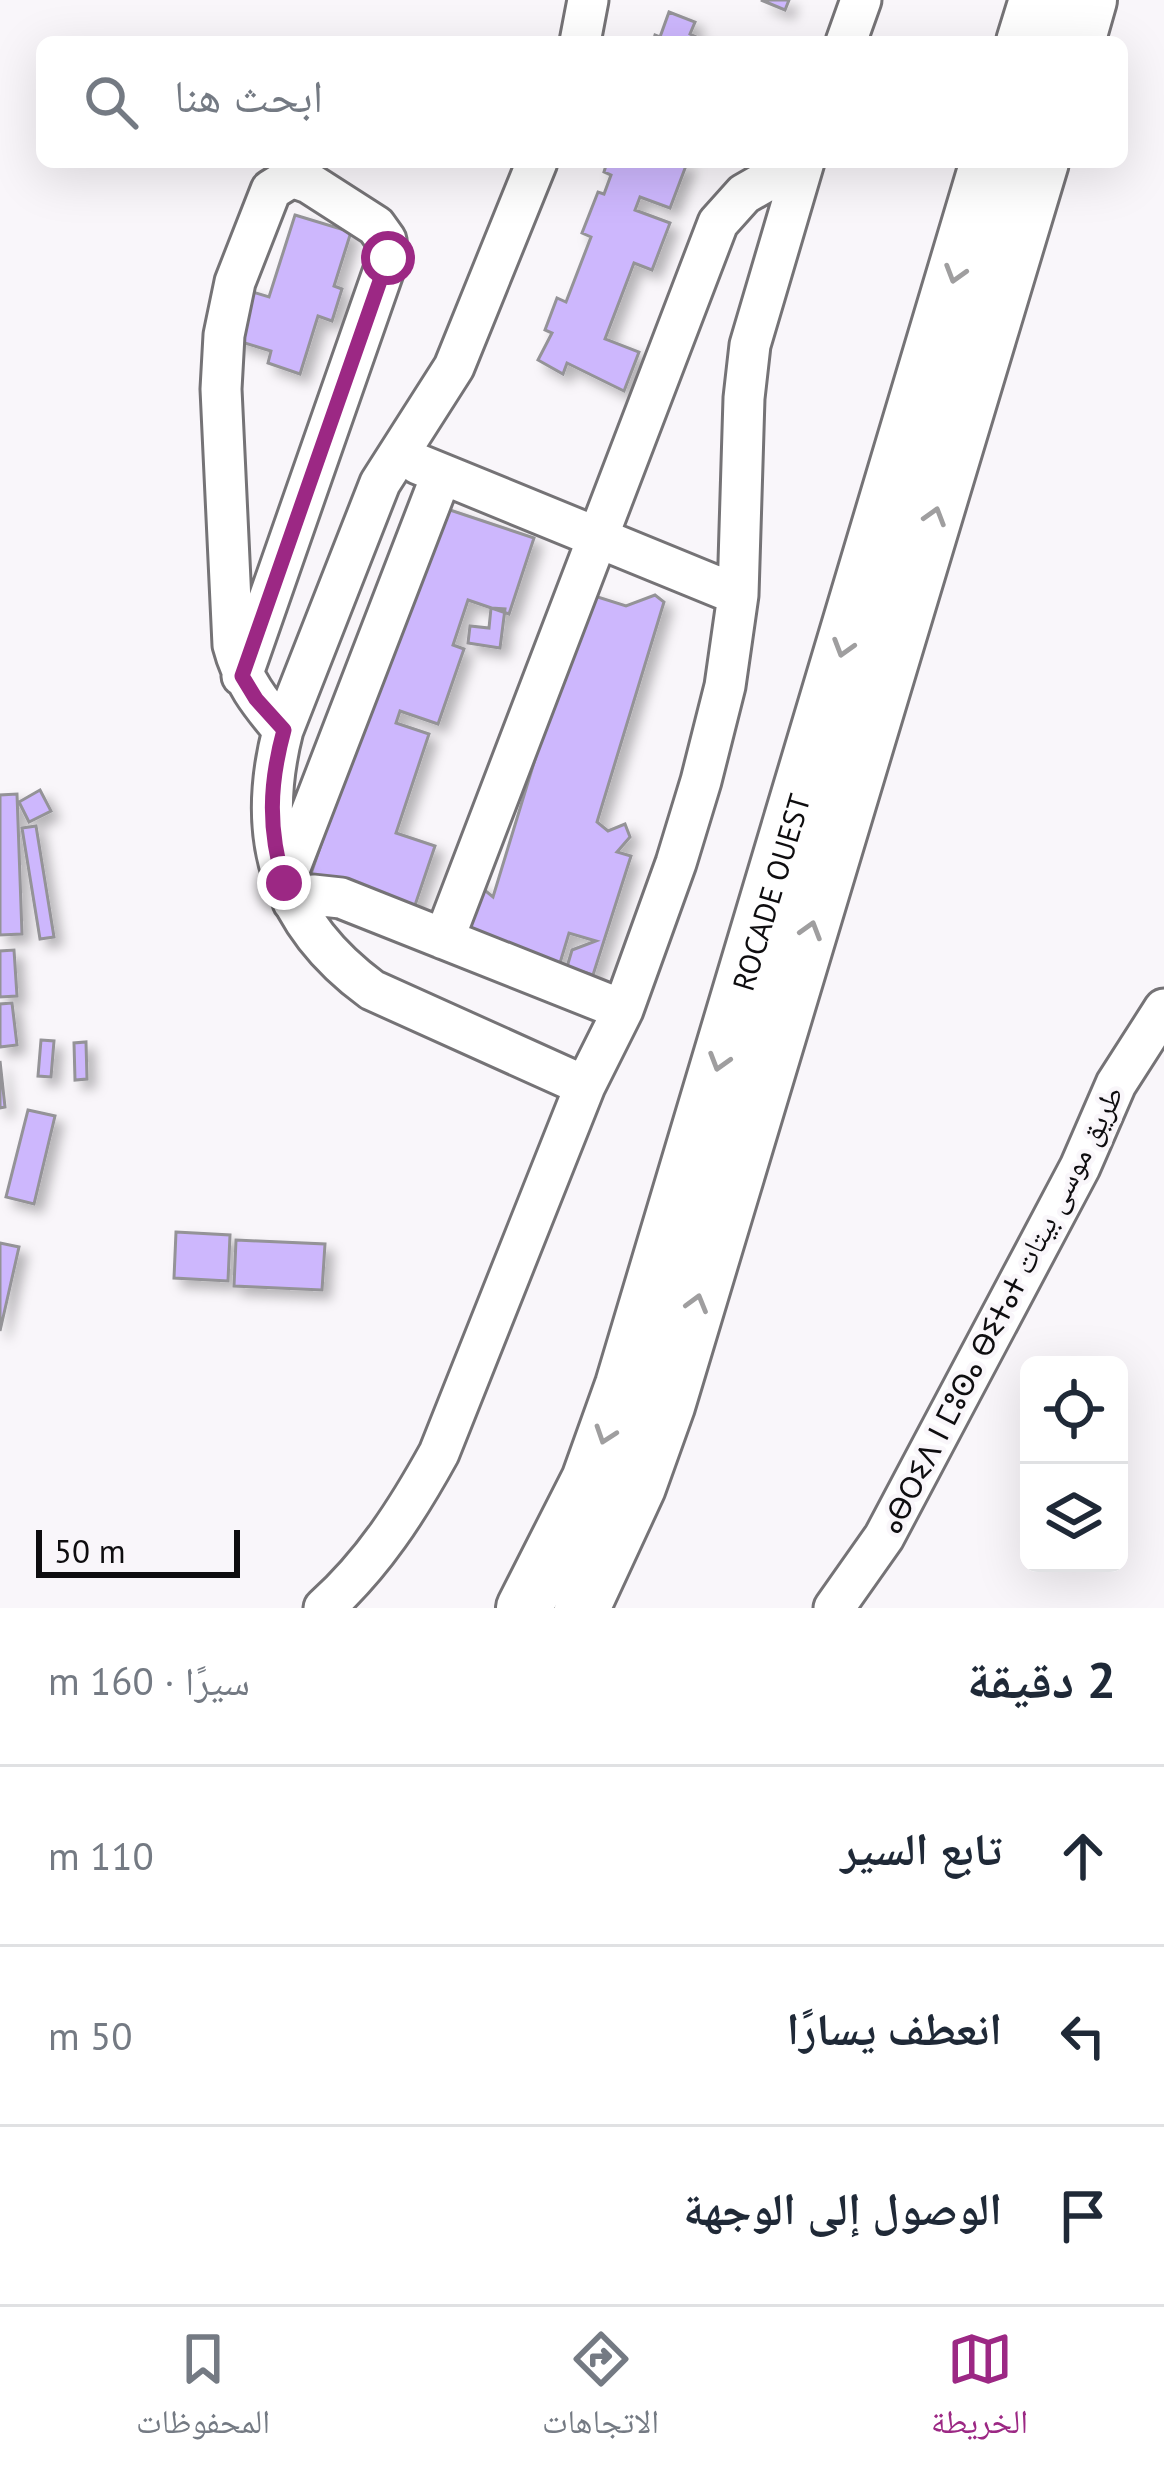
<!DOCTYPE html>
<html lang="ar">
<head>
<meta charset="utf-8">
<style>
	:root { --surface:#fff; --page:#f6f6f7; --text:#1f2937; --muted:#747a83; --line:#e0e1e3; --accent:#9c2884 }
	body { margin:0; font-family:"PT Sans","Noto Naskh Arabic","Noto Sans Tifinagh",sans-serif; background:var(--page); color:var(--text); direction:rtl }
	.controls { position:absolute; right:36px; bottom:36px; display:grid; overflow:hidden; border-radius:18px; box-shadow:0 12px 48px #0002 }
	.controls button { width:108px; height:108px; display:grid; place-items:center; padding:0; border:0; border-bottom:3px solid var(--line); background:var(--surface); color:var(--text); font:60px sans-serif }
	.scale { position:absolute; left:36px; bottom:30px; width:204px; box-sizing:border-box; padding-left:12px; border:6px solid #0e0d0f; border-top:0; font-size:33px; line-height:42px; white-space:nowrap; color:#0e0d0f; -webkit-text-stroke:9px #f9f6fa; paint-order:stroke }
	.stop { position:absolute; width:36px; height:36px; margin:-27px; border:9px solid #9c2884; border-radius:50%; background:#fff }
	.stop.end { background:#9c2884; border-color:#fff; box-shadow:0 3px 12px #0008 }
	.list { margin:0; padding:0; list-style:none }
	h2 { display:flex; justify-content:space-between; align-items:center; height:156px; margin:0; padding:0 48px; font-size:51px }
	h2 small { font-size:39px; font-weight:400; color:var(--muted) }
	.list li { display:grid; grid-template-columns:78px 1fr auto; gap:36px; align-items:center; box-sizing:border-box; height:180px; padding:0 48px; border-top:3px solid var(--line) }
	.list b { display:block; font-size:45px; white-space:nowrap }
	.list em { font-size:39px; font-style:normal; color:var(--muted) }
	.icon { flex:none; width:66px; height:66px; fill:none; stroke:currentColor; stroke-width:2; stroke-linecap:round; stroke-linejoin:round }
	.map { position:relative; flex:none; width:1164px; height:1608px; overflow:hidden; direction:ltr }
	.search { position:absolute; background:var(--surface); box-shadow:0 12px 48px #0002; left:36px; right:36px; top:36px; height:132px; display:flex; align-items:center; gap:30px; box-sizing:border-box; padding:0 42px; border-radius:18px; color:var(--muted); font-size:45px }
	.sheet { height:696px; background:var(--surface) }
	nav { display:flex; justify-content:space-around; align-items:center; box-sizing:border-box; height:168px; border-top:3px solid var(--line); background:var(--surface); font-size:33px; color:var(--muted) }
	nav a { display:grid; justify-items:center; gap:6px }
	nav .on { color:var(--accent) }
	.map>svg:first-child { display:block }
</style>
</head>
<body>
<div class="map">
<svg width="1164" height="1608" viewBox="0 0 1164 1608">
	<defs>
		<filter id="shadow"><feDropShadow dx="8" dy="8" stdDeviation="6" flood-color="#0004"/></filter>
	</defs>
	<rect width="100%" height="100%" fill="#f9f6fa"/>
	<path fill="#cdb7fd" stroke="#949397" stroke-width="3" filter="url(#shadow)" d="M 761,0 L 789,0 L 785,10 Z
		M 669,12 L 695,22 L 690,34 L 707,42 L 653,42 L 655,35 L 660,37 Z
		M 607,162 L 687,163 L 670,208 L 640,197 L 635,210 L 670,223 L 652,270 L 634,263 L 605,339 L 639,352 L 624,391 L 567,363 L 563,374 L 538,360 L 552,333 L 545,330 L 557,298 L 566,302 L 591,237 L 582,233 L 598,192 L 604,194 L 611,175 L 604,172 Z
		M 295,215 L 351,232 L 334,286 L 342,289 L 332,321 L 318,316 L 300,374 L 268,363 L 271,351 L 235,340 L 223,283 L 269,297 Z
		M 438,506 L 534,538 L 509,614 L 468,600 L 453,645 L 464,649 L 438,724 L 400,711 L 396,723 L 429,734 L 396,833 L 435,846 L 411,917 L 304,894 Z
		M 566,587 L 626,606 L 655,595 L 664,602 L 597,822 L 608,831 L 625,824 L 630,837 L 617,852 L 631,856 L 593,975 L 567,967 L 572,950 L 596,941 L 569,933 L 560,963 L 435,930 L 455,866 L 493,897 L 572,638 Z
		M 491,608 L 505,609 L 500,648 L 468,643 L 470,626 L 489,628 Z
		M 40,790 L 51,811 L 29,822 L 19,802 Z
		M 17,794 L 22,934 L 0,935 L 0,795 Z
		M 36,826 L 54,937 L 40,939 L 22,828 Z
		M 14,950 L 17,996 L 0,997 L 0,951 Z
		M 12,1003 L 17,1045 L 0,1047 L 0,1004 Z
		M 41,1040 L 54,1041 L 51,1077 L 38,1076 Z
		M 86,1042 L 87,1079 L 75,1080 L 74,1043 Z
		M 0,1061 L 5,1107 L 0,1108 Z
		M 28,1110 L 55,1116 L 34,1204 L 6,1197 Z
		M 176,1232 L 230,1235 L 228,1281 L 174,1278 Z
		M 236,1240 L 325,1244 L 322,1290 L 234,1286 Z
		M 0,1243 L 19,1247 L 0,1331 Z"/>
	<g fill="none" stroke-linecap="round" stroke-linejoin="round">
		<g stroke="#757376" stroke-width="45">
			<path id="minor" d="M 580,42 L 588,0
				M 846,42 L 861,0
				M 537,162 L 454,367 L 380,483 L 283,730 C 255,839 281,923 372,990 L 585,1086
				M 418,464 L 738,595
				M 242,676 L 388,258 L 386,240 L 376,226 L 309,183 L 292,177 L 271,190 L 235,282 L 224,335 L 221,389 L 233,645 C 242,680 260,703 283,730
				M 284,883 L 441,476
				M 293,902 L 313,895 L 341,898 L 623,1010
				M 444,939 L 718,223 L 744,194 L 800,162
				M 324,1608 C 373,1564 407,1511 439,1453 L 585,1086 L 623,1010 L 676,863 L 701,781 L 725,686 L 738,595 L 744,398 L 750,345 L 804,162
				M 834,1608 L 884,1537 L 1080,1167 L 1116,1084 L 1164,1009"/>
		</g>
		<g stroke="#757376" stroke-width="60">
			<g id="highway">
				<path d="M 1024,42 L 1037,0"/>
				<path d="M 1077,42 L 1089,0"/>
				<path id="s1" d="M 524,1608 L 589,1480 L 623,1385 L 988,162"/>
				<path d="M 582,1608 L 638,1487 L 667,1406 L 1041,162"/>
			</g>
		</g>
		<use href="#minor" stroke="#fff" stroke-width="39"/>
		<use href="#highway" stroke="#fff" stroke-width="54"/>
	</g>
	<defs><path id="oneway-chevron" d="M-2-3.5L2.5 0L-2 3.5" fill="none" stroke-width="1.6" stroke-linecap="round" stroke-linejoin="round" transform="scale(3)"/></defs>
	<g stroke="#9f9e9f">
		<use href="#oneway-chevron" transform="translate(955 274) rotate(107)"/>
		<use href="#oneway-chevron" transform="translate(935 516) rotate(-73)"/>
		<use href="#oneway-chevron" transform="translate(843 648) rotate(107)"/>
		<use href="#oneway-chevron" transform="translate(811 930) rotate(-73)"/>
		<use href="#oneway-chevron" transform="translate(719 1062) rotate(107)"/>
		<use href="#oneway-chevron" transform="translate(697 1303) rotate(-74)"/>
		<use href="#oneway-chevron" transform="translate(605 1435) rotate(109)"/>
	</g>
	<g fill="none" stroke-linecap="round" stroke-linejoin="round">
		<path stroke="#9c2884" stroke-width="15" d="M 284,883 C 268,829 269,785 284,730 L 256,699 L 242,676 L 388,258"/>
	</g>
	<g text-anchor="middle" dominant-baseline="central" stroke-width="9" stroke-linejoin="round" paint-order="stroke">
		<g font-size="30" fill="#0e0d0f" stroke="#f9f6fa">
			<text stroke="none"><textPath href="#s1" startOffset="759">ROCADE OUEST</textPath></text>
			<text transform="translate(1001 1309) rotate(-63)">ⴰⴱⵔⵉⴷ ⵏ ⵎⵓⵙⴰ ⴱⵉⵜⴰⵜ طريق موسى بيتات</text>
		</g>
	</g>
</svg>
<div class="controls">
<button><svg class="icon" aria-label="locate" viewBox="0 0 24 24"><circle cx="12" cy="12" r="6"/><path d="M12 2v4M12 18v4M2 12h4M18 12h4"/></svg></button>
<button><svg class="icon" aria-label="layers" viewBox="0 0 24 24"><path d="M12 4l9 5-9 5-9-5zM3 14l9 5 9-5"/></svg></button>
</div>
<div class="scale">50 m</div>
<div class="stop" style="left:388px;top:258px"></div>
<div class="stop end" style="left:284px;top:883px"></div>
<div class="search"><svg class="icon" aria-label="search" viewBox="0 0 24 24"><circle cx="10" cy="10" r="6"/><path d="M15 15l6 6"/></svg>ابحث هنا</div>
</div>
<section class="sheet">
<h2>2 دقيقة<small>سيرًا · 160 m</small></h2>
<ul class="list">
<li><svg class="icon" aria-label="ahead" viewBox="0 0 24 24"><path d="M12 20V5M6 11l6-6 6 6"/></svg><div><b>تابع السير</b></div><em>110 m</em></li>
<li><svg class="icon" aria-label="left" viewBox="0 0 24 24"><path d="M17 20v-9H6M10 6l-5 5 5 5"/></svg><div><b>انعطف يسارًا</b></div><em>50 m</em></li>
<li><svg class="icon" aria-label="arrive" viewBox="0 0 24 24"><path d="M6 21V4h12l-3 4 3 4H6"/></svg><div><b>الوصول إلى الوجهة</b></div></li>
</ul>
</section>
<nav>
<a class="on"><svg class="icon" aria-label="map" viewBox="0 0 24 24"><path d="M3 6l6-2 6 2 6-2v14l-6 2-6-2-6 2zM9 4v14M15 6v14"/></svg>الخريطة</a>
<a><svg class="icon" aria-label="directions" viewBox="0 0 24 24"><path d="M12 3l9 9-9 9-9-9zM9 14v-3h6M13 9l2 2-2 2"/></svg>الاتجاهات</a>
<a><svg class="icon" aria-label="saved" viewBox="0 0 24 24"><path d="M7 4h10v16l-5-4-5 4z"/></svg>المحفوظات</a>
</nav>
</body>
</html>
